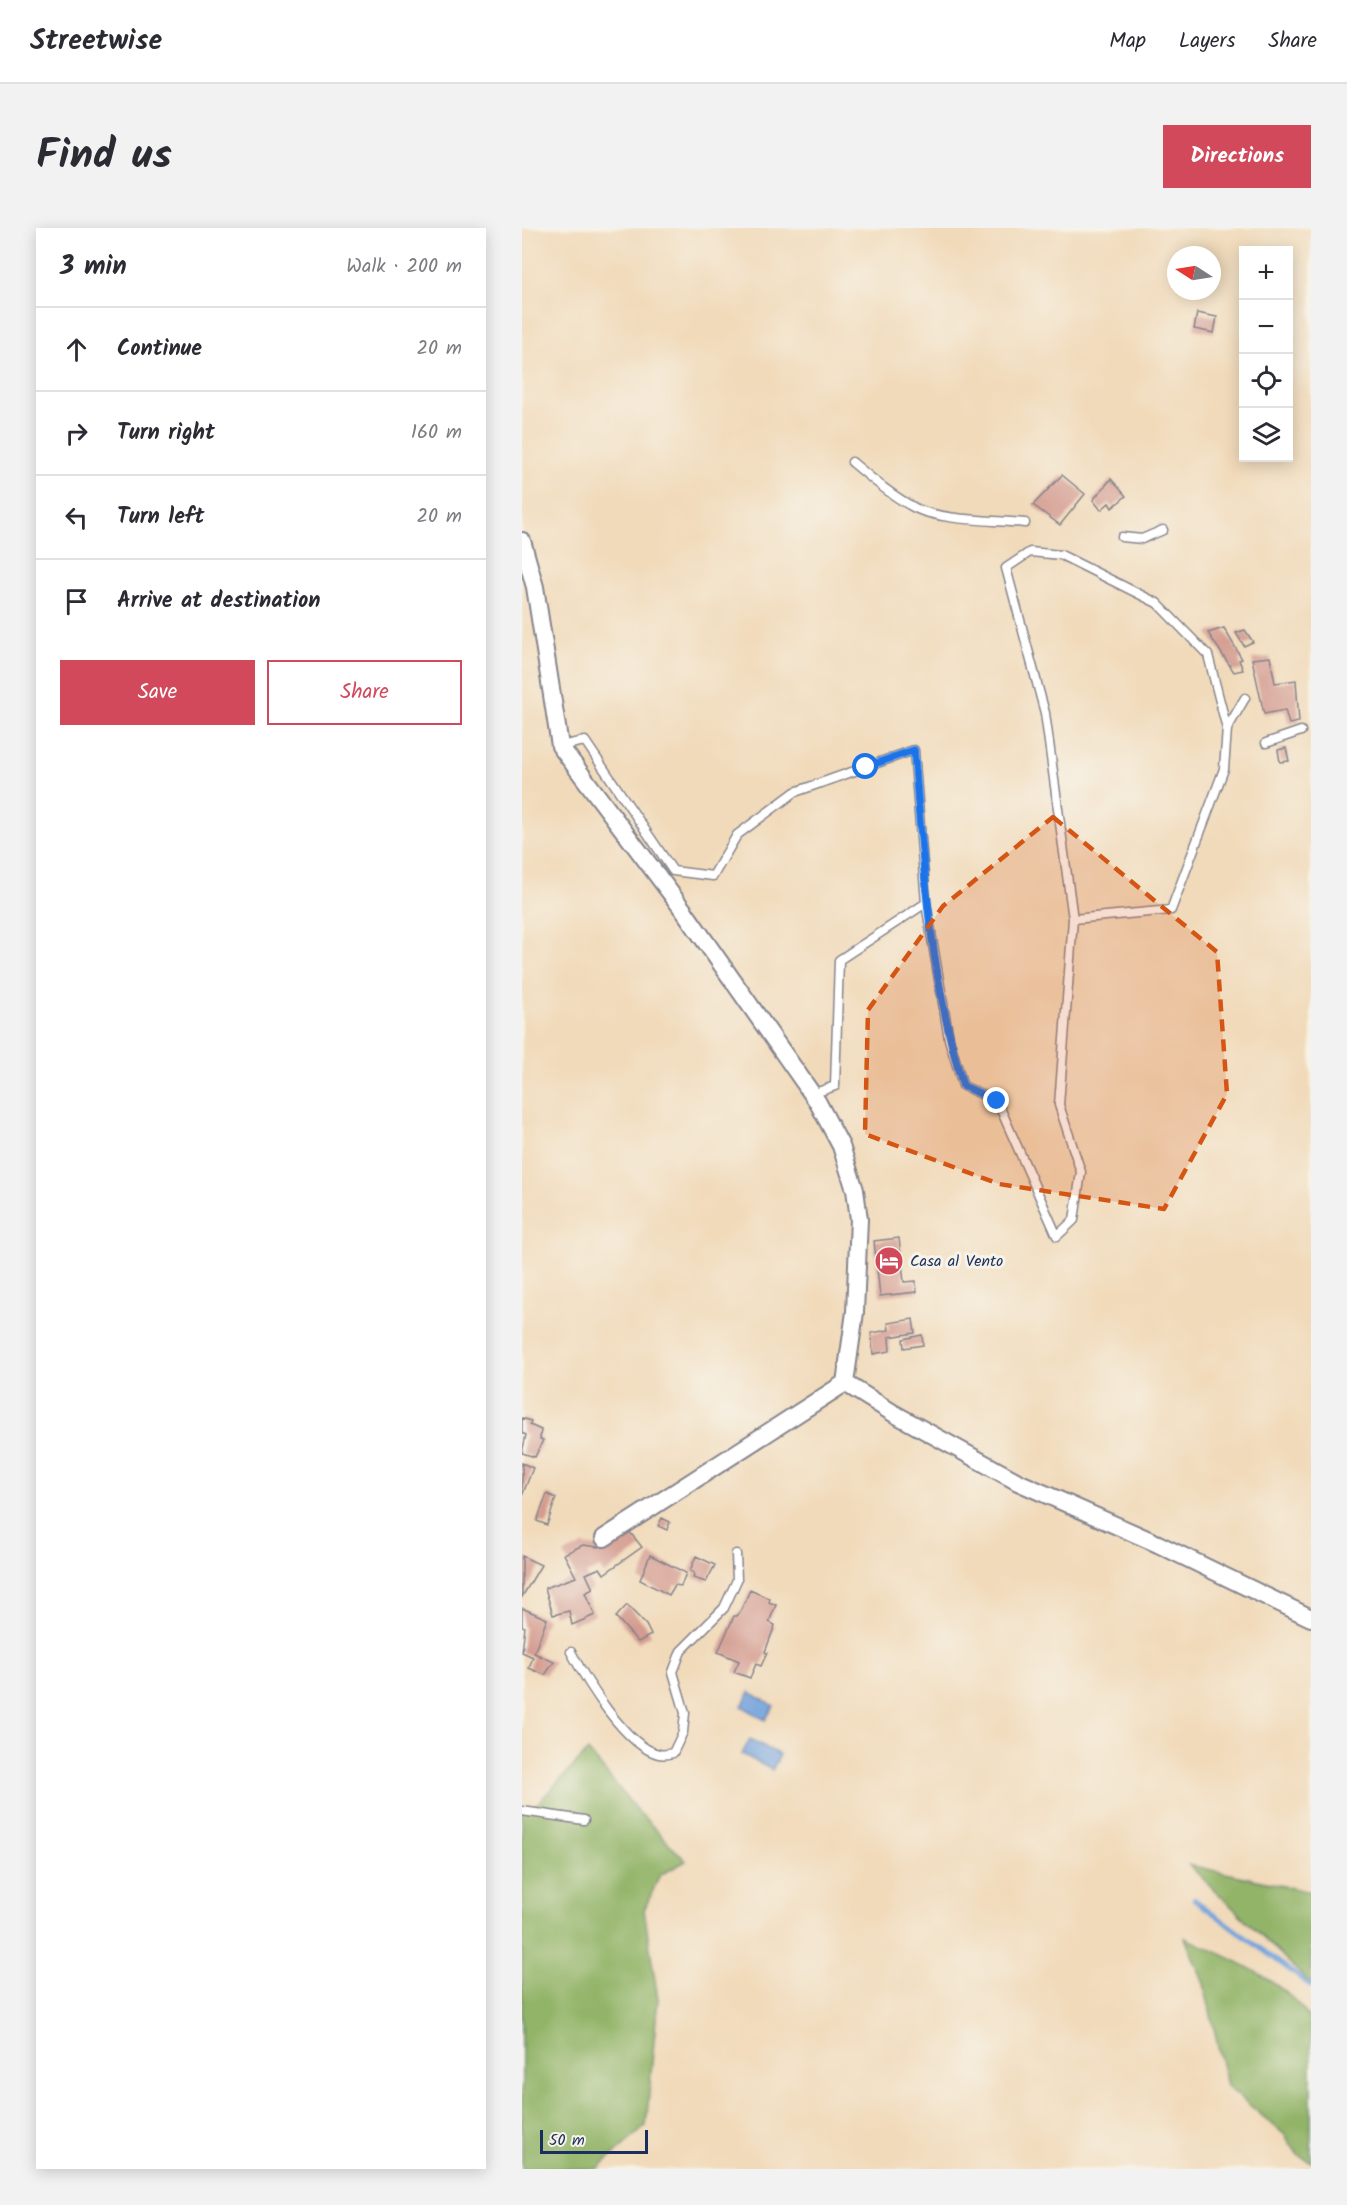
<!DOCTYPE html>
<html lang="en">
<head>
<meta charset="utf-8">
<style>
	:root { --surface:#fff; --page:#f2f2f3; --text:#2b2b33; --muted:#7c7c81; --line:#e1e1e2; --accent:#d1495b }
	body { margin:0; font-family:Kalam,sans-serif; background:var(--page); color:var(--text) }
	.controls { position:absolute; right:18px; top:18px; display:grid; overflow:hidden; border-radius:0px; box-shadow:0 3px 15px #0003 }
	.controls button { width:54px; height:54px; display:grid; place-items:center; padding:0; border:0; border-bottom:2px solid var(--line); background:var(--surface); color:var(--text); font:30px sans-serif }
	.compass { position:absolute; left:645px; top:18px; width:54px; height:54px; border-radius:50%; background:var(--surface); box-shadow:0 3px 15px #0003; rotate:282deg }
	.scale { position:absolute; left:18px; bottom:15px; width:108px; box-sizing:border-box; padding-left:6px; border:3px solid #1b2f5e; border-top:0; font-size:16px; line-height:21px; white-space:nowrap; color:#1b2f5e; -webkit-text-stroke:4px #f7f3e8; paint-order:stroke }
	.stop { position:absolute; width:18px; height:18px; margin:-14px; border:4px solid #1a73e8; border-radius:50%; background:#fff }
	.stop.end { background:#1a73e8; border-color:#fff; box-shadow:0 2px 6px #0008 }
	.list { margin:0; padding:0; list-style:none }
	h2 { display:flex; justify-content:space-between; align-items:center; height:78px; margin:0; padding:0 24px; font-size:26px }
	h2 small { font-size:20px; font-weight:400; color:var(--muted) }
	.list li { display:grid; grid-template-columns:39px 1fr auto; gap:18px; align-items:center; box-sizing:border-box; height:84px; padding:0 24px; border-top:2px solid var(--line) }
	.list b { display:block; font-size:22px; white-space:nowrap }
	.list em { font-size:20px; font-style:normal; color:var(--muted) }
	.actions { display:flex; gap:12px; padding:18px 24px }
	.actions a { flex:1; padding:14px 0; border:2px solid var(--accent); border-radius:0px; text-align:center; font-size:21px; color:var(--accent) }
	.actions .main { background:var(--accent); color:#fff }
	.icon { flex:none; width:33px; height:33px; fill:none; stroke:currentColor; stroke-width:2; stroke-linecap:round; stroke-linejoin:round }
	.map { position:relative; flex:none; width:789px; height:1941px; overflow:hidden; border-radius:0px }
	header { display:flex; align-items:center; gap:36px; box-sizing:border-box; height:84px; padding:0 30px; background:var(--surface); border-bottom:2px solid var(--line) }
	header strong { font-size:28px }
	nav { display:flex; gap:33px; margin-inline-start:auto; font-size:21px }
	.intro { display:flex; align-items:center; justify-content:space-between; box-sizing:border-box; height:144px; padding:0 36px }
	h1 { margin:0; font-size:42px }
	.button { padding:15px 27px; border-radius:0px; background:var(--accent); color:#fff; font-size:21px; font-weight:700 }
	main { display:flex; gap:36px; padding:0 36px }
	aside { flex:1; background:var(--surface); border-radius:0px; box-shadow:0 3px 15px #0003 }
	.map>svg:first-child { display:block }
</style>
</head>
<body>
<header>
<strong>Streetwise</strong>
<nav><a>Map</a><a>Layers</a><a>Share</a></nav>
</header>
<div class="intro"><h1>Find us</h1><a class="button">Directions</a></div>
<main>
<aside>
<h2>3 min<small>Walk · 200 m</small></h2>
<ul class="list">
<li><svg class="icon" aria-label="ahead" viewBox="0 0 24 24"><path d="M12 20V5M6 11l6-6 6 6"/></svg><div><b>Continue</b></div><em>20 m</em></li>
<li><svg class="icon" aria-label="right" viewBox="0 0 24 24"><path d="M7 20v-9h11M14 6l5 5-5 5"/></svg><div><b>Turn right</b></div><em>160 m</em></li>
<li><svg class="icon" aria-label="left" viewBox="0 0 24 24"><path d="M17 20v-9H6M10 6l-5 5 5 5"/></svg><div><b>Turn left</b></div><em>20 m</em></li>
<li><svg class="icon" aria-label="arrive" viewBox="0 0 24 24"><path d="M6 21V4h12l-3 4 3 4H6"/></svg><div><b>Arrive at destination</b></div></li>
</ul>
<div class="actions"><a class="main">Save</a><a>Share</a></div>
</aside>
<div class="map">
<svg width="789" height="1941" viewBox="0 0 789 1941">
	<rect width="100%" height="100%" fill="#f7f3e8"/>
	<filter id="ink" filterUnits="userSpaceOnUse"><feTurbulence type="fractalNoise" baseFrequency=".0167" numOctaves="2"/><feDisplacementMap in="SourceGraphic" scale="12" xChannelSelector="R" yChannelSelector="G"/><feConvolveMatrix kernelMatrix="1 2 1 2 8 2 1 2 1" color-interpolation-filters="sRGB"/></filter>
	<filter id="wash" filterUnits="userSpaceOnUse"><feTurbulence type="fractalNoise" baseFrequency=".008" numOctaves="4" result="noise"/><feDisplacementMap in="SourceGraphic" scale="24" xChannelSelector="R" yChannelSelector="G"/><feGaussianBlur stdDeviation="1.35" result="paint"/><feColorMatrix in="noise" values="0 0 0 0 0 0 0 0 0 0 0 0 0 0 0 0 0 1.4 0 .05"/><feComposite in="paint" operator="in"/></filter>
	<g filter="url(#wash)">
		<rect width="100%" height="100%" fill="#f1daba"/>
		<path fill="#92b468" stroke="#567263" stroke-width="1.5" d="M 66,1523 L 114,1581 L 164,1633 L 138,1647 L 122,1682 L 136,1771 L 124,1898 L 75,1941 L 0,1941 L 0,1581 L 8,1583 Z
			M 667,1637 L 789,1664 L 789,1756 Z
			M 663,1710 C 702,1727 766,1753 788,1792 C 789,1801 789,1914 789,1934 L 776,1927 L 763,1907 L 705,1858 L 682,1756 Z"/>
		<path fill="#72a2dc" stroke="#46689d" stroke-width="1.5" d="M 228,1464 L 252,1478 L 243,1492 L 220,1478 Z
			M 228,1511 L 258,1527 L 250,1542 L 220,1526 Z"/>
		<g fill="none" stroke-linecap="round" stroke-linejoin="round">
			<path stroke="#72a2dc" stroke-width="4.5" d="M 672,1671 L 789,1758"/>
		</g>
		<g id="blocks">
			<path fill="#d49b90" d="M 675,85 L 695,89 L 692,105 L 672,101 Z
				M 540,247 L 563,266 L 538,297 L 511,277 Z
				M 589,251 L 604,268 L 590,280 L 587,275 L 579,282 L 571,272 Z
				M 702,400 L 720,431 L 717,432 L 721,442 L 712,444 L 686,405 Z
				M 723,402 L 731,414 L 722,418 L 714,405 Z
				M 748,429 L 753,455 L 774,452 L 777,494 L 767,496 L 763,482 L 742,486 L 730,431 Z
				M 764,520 L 767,533 L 758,534 L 756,522 Z
				M 377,1010 L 382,1054 L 394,1053 L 395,1064 L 358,1068 L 352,1013 Z
				M 391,1091 L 393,1105 L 367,1109 L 368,1123 L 351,1126 L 349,1105 L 367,1102 L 366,1095 Z
				M 400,1107 L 401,1117 L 382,1120 L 381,1111 Z
				M 0,1190 L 9,1193 L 8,1197 L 19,1202 L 18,1211 L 21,1212 L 13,1229 L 0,1225 L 4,1207 L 0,1205 Z
				M 0,1235 L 11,1240 L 0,1268 Z
				M 25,1266 L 34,1270 L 25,1297 L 15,1293 Z
				M 140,1290 L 148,1294 L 145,1302 L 136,1298 Z
				M 106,1302 L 120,1319 L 82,1346 L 78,1340 L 64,1346 L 71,1361 L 63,1365 L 73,1387 L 50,1397 L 47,1383 L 31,1387 L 23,1360 L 54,1349 L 42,1326 L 61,1317 L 76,1319 Z
				M 128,1327 L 164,1345 L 159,1358 L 153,1357 L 147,1367 L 118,1352 Z
				M 0,1328 L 19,1337 L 0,1369 Z
				M 174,1328 L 193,1337 L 184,1354 L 171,1350 L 172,1345 L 168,1343 Z
				M 228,1362 L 248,1371 L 247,1374 L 254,1377 L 247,1394 L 253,1397 L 243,1424 L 245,1425 L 239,1438 L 234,1436 L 228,1450 L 212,1444 L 217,1433 L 196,1424 L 212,1388 L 215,1388 L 219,1382 Z
				M 105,1377 L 124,1397 L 129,1407 L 116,1414 L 94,1389 Z
				M 0,1380 L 25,1391 L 12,1425 L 32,1434 L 23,1447 L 7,1440 L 11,1429 L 0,1424 L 3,1399 L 0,1398 Z"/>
		</g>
	</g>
	<g filter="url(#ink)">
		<use href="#blocks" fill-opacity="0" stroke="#86848c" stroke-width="1.5"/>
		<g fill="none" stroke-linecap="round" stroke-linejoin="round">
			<g stroke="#86848c" stroke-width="11">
				<path id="lane" d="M 330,234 C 349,250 370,268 393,280 C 420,293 472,292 503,295
					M 600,309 L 620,311 L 641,302
					M 705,501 L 723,470
					M 744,515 L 779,503
					M 38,518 L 63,513 L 151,643 L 191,648 L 215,607 L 273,564 L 392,522 L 404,675 L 317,732 L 313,858 L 290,866
					M 404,675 L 427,811 L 441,858 L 475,873 L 535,1008 L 552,992 L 559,944 L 537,877 L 551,691 L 523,485 L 484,340 L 508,324 L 539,327 L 635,375 L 686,427 L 705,501 L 702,541 L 649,682 L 551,691
					M 49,1424 C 64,1452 104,1519 137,1526 C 140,1527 147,1526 151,1525 L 161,1504 L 163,1485 L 151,1444 L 159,1423 L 202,1380 L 215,1352 L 214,1326
					M 0,1583 L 62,1592"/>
			</g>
			<g stroke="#86848c" stroke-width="20">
				<path id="street" d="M 0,313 L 13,359 L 38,518 L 162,683 L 295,873 L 319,918 L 333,962 L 337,991 L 333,1084 L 323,1155 L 82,1310
					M 323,1155 L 371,1185 L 496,1254 L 636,1316 L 789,1390"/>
			</g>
			<use href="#lane" stroke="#fff" stroke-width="8"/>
			<use href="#street" stroke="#fff" stroke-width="16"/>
		</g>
	</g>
	<g fill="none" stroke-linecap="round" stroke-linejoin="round" filter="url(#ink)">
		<path stroke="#1a73e8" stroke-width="8" d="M 344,539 L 392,522 C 401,635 408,748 441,858 L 475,873"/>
	</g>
	<path fill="#d45514" fill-opacity="0.2" stroke="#d45514" stroke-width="4.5" stroke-dasharray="12 8" stroke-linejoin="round" d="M 531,589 L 695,724 L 705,866 L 642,981 L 477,956 L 343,906 L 346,782 L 421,678 Z"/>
	<defs>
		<g id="hotel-disc" transform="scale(1.5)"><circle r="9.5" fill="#d1495b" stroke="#f7f3e8"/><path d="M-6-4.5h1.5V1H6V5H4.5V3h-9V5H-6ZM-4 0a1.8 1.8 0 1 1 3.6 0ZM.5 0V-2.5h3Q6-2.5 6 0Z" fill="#fff"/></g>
	</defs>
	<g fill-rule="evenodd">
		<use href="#hotel-disc" x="367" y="1033"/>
	</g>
	<g text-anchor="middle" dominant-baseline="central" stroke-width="6" stroke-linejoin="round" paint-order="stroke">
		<g font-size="16" fill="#1b2f5e" stroke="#f7f3e8" text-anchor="start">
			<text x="388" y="1033">Casa al Vento</text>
		</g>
	</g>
</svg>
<div class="controls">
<button>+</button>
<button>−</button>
<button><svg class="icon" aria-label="locate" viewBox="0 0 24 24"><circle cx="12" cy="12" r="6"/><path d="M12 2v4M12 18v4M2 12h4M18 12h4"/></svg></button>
<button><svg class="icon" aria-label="layers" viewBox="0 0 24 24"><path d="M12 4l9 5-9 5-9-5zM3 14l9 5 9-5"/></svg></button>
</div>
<svg class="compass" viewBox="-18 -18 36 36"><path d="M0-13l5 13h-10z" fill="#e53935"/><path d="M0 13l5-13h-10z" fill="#7c7c81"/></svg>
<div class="scale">50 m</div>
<div class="stop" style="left:344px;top:539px"></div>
<div class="stop end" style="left:475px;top:873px"></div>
</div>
</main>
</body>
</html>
